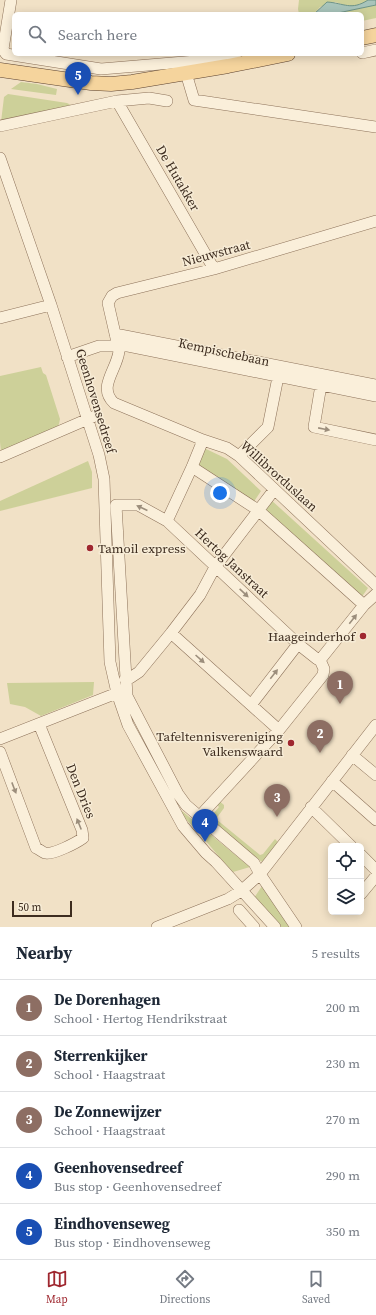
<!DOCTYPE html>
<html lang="en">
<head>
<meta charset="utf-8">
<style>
	:root { --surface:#fff; --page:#f6f6f7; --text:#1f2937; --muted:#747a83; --line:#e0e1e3; --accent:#9f272f }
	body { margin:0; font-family:"Source Serif 4",serif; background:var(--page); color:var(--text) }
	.controls { position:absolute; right:12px; bottom:12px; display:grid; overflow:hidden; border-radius:6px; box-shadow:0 2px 10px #0003 }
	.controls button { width:36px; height:36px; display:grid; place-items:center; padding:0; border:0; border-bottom:1px solid var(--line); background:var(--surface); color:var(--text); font:20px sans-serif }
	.scale { position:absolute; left:12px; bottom:10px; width:60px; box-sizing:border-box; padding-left:4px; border:2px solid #3d2c1f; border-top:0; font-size:11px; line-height:14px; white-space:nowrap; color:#3d2c1f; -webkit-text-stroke:3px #f7ecd6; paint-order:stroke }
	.you { position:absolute; left:220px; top:493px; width:14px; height:14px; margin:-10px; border:3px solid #fff; border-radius:50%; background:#1a73e8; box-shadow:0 0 0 6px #1a73e833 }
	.badge { display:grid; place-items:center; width:26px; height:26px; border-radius:50%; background:var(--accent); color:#fff; font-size:13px; font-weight:700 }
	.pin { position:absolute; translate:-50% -33px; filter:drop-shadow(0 1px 2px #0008) }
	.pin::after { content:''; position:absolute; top:21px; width:14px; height:12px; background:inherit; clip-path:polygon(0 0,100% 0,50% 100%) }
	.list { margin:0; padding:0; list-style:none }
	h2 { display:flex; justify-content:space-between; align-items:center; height:52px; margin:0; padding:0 16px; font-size:17px }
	h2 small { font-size:13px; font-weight:400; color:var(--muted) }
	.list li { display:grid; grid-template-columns:26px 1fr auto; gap:12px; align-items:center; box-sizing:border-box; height:56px; padding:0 16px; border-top:1px solid var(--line) }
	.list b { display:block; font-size:15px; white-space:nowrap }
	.list p { margin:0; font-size:13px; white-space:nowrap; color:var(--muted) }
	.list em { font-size:13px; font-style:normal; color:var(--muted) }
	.icon { flex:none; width:22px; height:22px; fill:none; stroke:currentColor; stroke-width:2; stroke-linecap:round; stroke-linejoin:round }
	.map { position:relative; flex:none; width:376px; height:927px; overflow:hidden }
	.search { position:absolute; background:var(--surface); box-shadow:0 2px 10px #0003; left:12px; right:12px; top:12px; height:44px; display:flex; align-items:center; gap:10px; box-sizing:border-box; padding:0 14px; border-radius:6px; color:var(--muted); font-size:15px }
	.sheet { height:332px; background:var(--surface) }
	nav { display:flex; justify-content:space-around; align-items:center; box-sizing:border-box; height:56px; border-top:1px solid var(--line); background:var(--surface); font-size:11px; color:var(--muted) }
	nav a { display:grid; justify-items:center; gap:2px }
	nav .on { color:var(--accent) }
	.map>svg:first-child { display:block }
</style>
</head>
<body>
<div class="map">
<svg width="376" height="927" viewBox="0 0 376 927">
	<rect width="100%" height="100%" fill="#f1e1c6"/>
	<path fill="#cdd099" d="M 299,0 L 368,0 L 358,6 L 351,7 L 335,2 L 320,7 L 314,14 L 299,14 L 298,9 Z
		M 376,5 L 376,18 L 362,21 L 362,14 L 333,14 Z
		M 21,82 L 37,84 L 57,89 L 56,95 L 11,89 Z
		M 8,94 L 67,103 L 71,105 L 1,122 L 4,97 Z
		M 41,367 L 43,373 L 46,375 L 60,419 L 59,424 L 57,427 L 1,452 L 0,442 L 0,376 Z
		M 204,448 L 227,459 L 261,491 L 253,503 L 198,465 Z
		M 88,461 L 92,472 L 92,488 L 0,511 L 0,501 Z
		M 270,499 L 368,588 L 361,598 L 264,509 Z
		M 94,682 L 93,695 L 41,716 L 25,707 L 10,704 L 7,683 Z
		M 218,800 L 224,805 L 224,808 L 216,819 L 260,855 L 263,854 L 275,839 L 278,842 L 262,862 L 206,817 L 211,812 L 213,814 L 219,807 L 215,803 Z
		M 182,811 L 250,867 L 233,872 C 220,859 210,845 198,832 C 192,825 186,820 181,814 Z
		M 262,886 L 293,927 L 280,927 L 254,898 Z"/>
	<path fill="#a8c4ba" stroke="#6d9387" d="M 368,0 L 376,0 L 376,5 L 333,14 L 314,14 L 327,2 C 344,3 351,11 368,0 Z"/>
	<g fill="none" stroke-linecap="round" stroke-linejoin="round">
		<g stroke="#8d725a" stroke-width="12">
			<path id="minor" d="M 11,0 L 3,49 L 6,54 L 101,69 L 208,60 L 236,54
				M 362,53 L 376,50
				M 186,73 L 194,100 L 376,127
				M 117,101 L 214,269
				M 0,126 L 117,101 L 149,98 L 167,101
				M 0,158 L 51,305 L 99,455 L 104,479 L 110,662 L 117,693 L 128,725 L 183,826 L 206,853 L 216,862 L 275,927
				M 376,221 L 214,269 L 117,293 L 112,296 L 108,303 L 119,351 C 117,370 97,387 114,403 L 203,440 L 227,448 L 239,456 L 376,585
				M 0,318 L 51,305
				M 115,334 L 376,385
				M 67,357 L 99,346 L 128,346 L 376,396
				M 321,385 L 314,427 L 376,440
				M 239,456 L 268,427 L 278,377
				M 0,457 L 95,416
				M 192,467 L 258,510 L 364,605
				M 167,521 L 192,467 L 203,440
				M 171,633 L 279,730
				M 320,660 L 364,605 L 376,594
				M 125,679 L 130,678 L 139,672 L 171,633 L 200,595 L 215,567 L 274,490
				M 251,705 L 298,644
				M 0,739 L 117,693
				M 0,752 L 36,848 C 39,849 42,852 45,853 C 53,855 76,843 83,838 L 82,830 L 39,724
				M 352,755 L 376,775
				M 332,781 L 376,820
				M 311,807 L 351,846
				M 199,817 L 279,730 L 323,675 L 324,669 L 320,660 L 317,659 L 298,644 L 167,521 L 138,505 L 116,505 L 127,696 L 178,794 L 186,805 L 254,863 L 260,874 L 296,927
				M 361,855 L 376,870
				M 361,894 L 376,876
				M 239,910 L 254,927
				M 157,927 L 228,899 L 241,891 L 260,874 L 376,725"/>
		</g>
		<g stroke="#5b412f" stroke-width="15">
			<path id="major" d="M 362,38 L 376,35
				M 0,70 L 91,83 L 111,84 L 132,82 L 228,66 L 288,54"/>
		</g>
		<use href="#minor" stroke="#faefda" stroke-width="11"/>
		<use href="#major" stroke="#f5d49d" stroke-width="14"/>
	</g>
	<defs><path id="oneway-solid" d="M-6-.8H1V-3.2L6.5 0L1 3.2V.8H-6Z"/></defs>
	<g fill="#9c8e7c">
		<use href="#oneway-solid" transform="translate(324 429) rotate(11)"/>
		<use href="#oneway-solid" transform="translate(142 508) rotate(-155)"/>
		<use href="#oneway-solid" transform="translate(244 593) rotate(43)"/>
		<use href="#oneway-solid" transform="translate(353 619) rotate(-52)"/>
		<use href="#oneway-solid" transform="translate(200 659) rotate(42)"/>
		<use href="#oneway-solid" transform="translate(274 674) rotate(-52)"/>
		<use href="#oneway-solid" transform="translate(14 788) rotate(69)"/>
		<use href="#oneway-solid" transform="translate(79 824) rotate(-112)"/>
	</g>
	<g fill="#9f272f" stroke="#f7ecd6" stroke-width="1.5">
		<circle cx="90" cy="548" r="4"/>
		<circle cx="363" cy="636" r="4"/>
		<circle cx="291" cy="743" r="4"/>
	</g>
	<g text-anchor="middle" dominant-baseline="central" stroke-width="3" stroke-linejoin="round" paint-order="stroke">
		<g font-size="13" fill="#3d2c1f" stroke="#f7ecd6">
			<text transform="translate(178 178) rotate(60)">De Hutakker</text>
			<text transform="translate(216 253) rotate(-15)">Nieuwstraat</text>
			<text transform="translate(224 352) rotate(12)">Kempischebaan</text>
			<text transform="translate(96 401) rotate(73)">Geenhovensedreef</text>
			<text transform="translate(279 476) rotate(42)">Willibrorduslaan</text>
			<text transform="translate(232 563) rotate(43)">Hertog Janstraat</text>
			<text transform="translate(81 791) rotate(68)">Den Dries</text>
		</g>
		<g font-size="13" fill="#3d2c1f" stroke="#f7ecd6" text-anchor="end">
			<text x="98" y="548" text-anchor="start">Tamoil express</text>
			<text x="355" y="636">Haageinderhof</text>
			<text x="283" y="736">Tafeltennisvereniging<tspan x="283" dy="15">Valkenswaard</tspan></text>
		</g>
	</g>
</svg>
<div class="controls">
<button><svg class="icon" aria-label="locate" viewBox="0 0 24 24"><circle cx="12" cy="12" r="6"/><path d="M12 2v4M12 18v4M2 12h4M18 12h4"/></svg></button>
<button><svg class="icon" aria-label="layers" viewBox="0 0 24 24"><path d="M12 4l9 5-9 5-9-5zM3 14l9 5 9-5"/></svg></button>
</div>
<div class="scale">50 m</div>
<div class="you"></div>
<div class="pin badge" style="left:340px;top:704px;background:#8d6e63">1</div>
<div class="pin badge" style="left:320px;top:753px;background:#8d6e63">2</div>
<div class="pin badge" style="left:277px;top:817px;background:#8d6e63">3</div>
<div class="pin badge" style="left:205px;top:842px;background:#1a4fb4">4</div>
<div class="pin badge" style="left:78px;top:95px;background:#1a4fb4">5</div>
<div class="search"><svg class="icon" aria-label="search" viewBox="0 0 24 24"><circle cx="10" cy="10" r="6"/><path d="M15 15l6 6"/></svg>Search here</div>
</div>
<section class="sheet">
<h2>Nearby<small>5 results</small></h2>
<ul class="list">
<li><span class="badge" style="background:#8d6e63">1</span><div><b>De Dorenhagen</b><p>School · Hertog Hendrikstraat</p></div><em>200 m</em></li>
<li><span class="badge" style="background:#8d6e63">2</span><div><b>Sterrenkijker</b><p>School · Haagstraat</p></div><em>230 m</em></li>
<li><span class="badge" style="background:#8d6e63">3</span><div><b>De Zonnewijzer</b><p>School · Haagstraat</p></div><em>270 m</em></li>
<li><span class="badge" style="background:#1a4fb4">4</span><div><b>Geenhovensedreef</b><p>Bus stop · Geenhovensedreef</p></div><em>290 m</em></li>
<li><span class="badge" style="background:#1a4fb4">5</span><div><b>Eindhovenseweg</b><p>Bus stop · Eindhovenseweg</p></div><em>350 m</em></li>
</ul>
</section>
<nav>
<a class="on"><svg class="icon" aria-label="map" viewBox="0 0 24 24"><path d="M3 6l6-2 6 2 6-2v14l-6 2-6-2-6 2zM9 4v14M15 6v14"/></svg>Map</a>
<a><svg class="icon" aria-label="directions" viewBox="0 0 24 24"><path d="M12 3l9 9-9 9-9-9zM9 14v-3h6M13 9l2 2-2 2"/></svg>Directions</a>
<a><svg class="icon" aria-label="saved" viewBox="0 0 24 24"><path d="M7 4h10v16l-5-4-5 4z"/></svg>Saved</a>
</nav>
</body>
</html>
